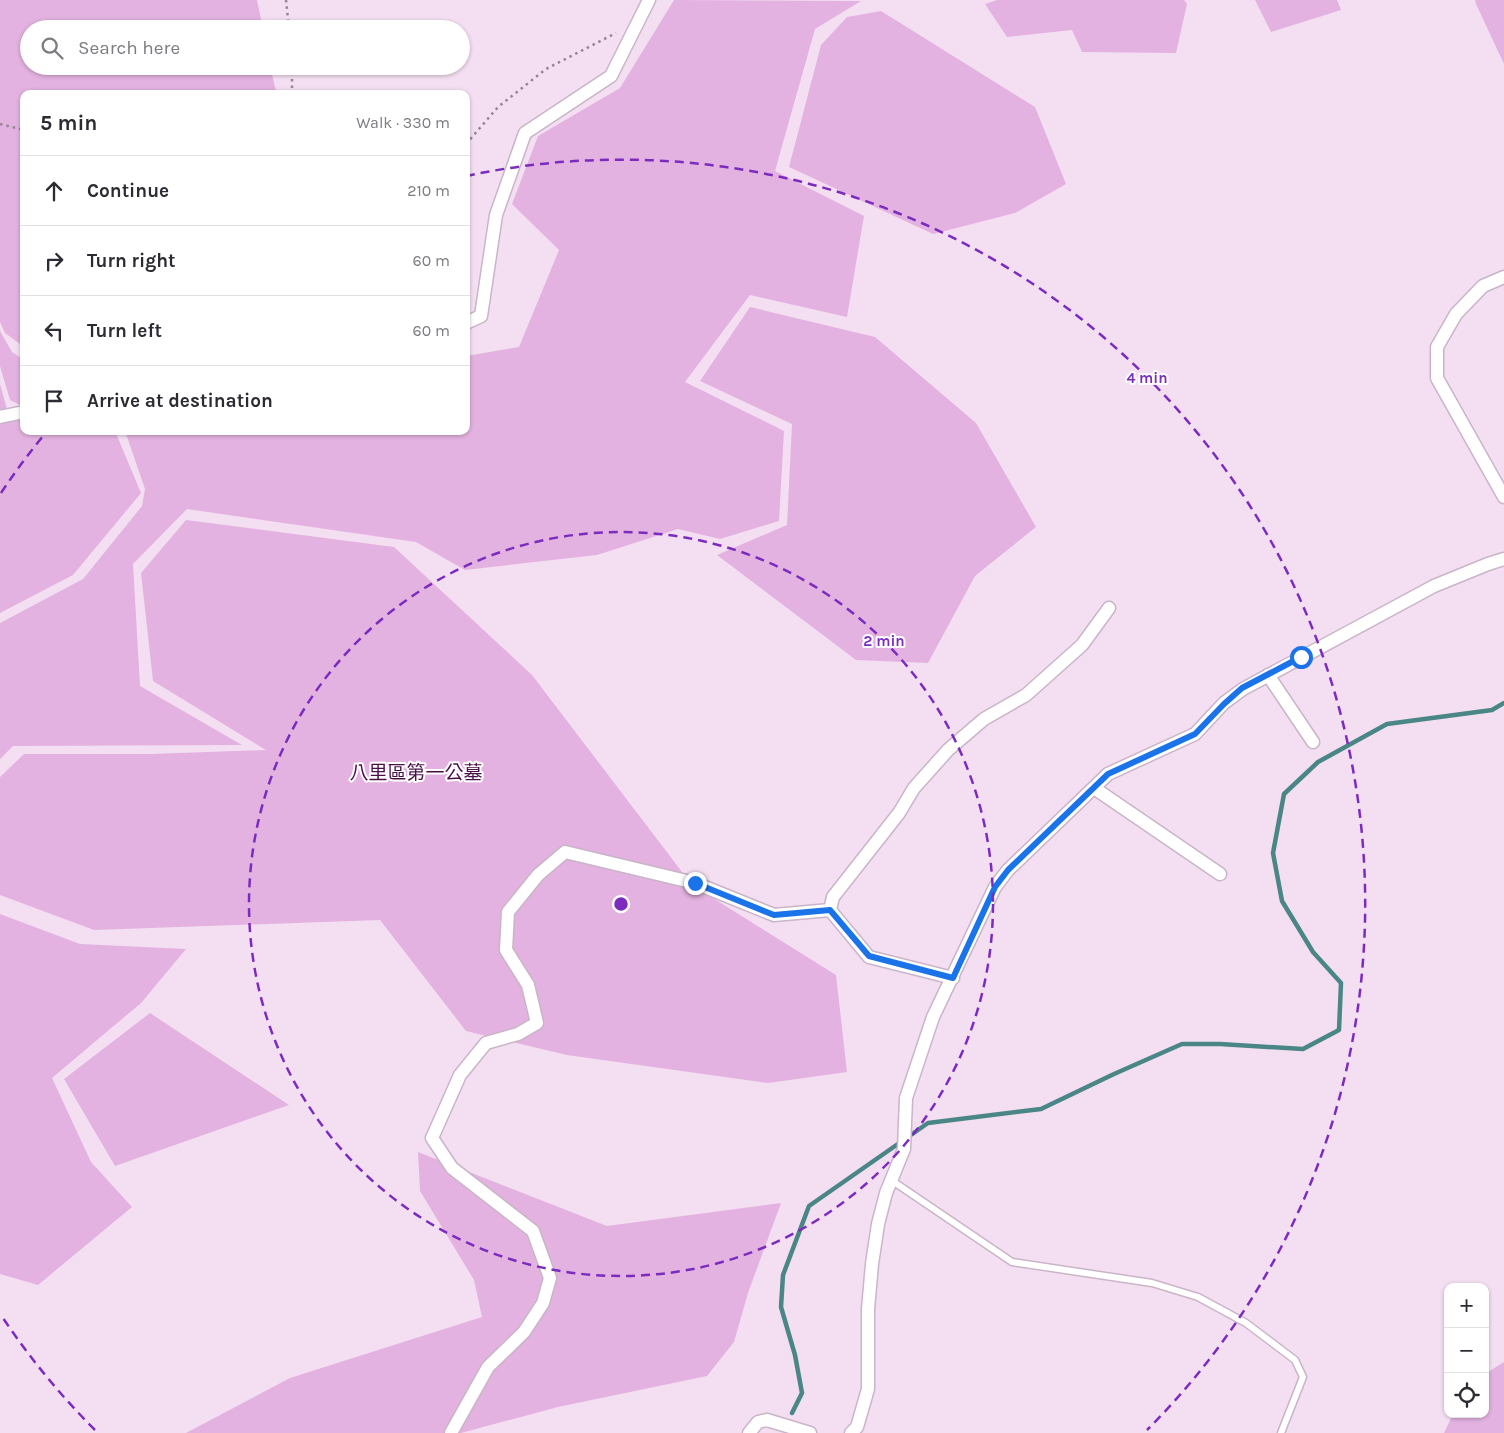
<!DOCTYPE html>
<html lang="en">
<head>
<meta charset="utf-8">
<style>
	:root { --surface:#fff; --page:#f7f7f7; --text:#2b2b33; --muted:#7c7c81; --line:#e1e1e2 }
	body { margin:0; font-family:Karla,"Noto Sans TC",sans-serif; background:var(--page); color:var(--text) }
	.controls { position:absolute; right:15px; bottom:15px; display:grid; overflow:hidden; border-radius:10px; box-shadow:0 1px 4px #0004 }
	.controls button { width:45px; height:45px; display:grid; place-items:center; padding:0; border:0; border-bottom:1px solid var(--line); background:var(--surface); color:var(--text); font:25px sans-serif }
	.stop { position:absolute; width:15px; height:15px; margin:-11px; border:4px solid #1a73e8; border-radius:50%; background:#fff }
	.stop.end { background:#1a73e8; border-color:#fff; box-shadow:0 1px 5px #0008 }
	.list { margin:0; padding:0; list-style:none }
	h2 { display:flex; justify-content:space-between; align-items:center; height:65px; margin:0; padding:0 20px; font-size:21px }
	h2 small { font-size:16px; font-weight:400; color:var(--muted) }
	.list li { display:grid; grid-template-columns:32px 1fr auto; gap:15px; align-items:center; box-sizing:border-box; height:70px; padding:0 20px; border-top:1px solid var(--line) }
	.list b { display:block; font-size:19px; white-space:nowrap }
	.list em { font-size:16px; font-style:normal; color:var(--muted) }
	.icon { flex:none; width:28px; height:28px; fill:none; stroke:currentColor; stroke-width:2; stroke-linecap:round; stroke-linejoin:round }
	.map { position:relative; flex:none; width:1504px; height:1433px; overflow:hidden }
	.search { position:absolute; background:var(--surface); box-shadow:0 1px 4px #0004; left:20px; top:20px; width:450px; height:55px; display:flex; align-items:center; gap:12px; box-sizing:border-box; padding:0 18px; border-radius:28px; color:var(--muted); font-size:19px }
	.panel { position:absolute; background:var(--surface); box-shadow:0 1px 4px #0004; left:20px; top:90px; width:450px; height:345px; border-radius:10px }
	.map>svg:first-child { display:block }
</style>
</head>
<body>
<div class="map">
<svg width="1504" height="1433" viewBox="0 0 1504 1433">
	<rect width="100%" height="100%" fill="#f4dff2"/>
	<path fill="#e3b2e0" d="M 0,0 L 257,0 L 263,29 L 29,29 L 29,66 L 270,66 L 276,91 L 275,94 L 24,94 L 24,347 L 5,333 L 0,322 Z
		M 674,0 L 861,1 L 815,29 L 775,171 L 864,216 L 847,317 L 750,295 L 685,382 L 784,431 L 779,521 L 720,539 L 678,529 L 597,555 L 465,570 L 416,542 L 187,509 L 133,564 L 140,686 L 242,745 L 13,746 L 0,759 L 0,623 L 83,579 L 142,506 L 145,489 L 125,431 L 466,431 L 466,356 L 519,347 L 559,250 L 512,204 L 538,136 L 620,88 Z
		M 997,0 L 1184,0 L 1187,4 L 1176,53 L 1082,52 L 1072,30 L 1007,37 L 985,4 Z
		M 1255,0 L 1337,0 L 1341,10 L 1271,32 Z
		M 1475,0 L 1504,0 L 1504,64 L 1476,4 Z
		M 881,11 L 1035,107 L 1066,184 L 1015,213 L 933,234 L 789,167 L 821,45 L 847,17 Z
		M 750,307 L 875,337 L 976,423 L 1036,527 L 975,576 L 928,663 L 856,660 L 717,555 L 787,525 L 792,424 L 700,381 Z
		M 0,331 L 12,352 L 24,360 L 24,407 L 10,400 L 0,366 Z
		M 0,384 L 8,413 L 24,417 L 24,431 L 115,431 L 141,493 L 73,575 L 0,613 Z
		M 186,520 L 394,547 L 532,675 L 692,885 L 836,975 L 847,1072 L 768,1083 L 567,1055 L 466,1031 L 380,920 L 94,930 L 0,895 L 0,777 L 24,754 L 150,754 L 266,750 L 153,681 L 141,573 Z
		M 0,914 L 80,944 L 186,949 L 141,1003 L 52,1078 L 91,1162 L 132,1207 L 38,1285 L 0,1274 Z
		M 150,1013 L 289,1105 L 115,1166 L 64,1079 Z
		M 418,1152 L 607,1226 L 781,1203 L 748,1293 L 734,1342 L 707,1376 L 558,1407 L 461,1433 L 186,1433 L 290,1378 L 482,1317 L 474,1280 L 420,1191 Z
		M 1504,1362 L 1504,1433 L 1444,1433 L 1453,1414 L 1485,1414 L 1485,1374 Z"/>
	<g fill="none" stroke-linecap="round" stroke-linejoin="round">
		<path stroke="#4b8687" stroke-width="4.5" d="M 792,1413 L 802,1393 L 795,1355 L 781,1307 L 783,1275 L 809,1206 L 928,1123 L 1041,1109 L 1114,1074 L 1182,1044 L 1220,1044 L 1303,1049 L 1339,1030 L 1341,983 L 1313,952 L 1282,901 L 1273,853 L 1284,794 L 1318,762 L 1387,724 L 1492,710 L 1504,703"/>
		<g stroke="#c9b5c7" stroke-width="9">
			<path id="service" d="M 891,1180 L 1012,1262 L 1152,1283 L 1198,1297 L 1246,1323 L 1295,1360 L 1303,1377 L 1281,1433"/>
		</g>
		<g stroke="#c9b5c7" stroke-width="15">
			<path id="minor" d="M 1504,277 L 1483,286 L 1456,314 L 1437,347 L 1437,378 L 1504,497
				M 466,323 L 481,316 L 496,215 L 525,133 L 611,76 L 649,0
				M 0,417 L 24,412
				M 1268,675 L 1313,742
				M 1094,788 L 1220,874
				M 953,978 L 869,957 L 830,910 L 833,897 L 899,813 L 914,788 L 948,750 L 984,719 L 1026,695 L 1082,645 L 1109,608
				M 451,1433 L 488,1367 L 524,1332 L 543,1303 L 550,1278 L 533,1231 L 452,1168 L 432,1138 L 460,1075 L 486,1043 L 518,1034 L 537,1023 L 528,985 L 506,950 L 508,912 L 538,875 L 565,852 L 695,883 L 774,915 L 830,910
				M 749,1433 L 758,1422 L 767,1420 L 810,1433
				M 851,1433 L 857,1427 L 868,1389 L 868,1309 L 872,1264 L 878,1224 L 886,1193 L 904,1149 L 906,1098 L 933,1017 L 995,887 L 1008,870 L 1108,774 L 1195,734 L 1224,703 L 1243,689 L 1434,586 L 1488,564 L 1504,559"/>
		</g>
		<path stroke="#948592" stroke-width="2.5" stroke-dasharray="2.5 4" stroke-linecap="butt" d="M 286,0 L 289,29
			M 292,66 L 292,94
			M 0,124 L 24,130
			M 466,144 L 498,107 L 546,69 L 616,33"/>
		<use href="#service" stroke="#fff" stroke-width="6"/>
		<use href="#minor" stroke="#fff" stroke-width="12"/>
	</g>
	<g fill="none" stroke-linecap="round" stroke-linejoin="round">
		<path stroke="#1a73e8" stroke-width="6" d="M 695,883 L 774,915 L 830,910 L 869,956 L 953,978 L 995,887 L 1008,870 L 1108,774 L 1195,734 L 1224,704 L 1242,688 L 1301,657"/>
	</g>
	<g fill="none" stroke="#7b2cbf" stroke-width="2.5" stroke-dasharray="9 6">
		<circle cx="621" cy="904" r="372"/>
		<path d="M95 1430A744 744 0 0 1 1 1315M1 493A744 744 0 0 1 43 436M466 176A744 744 0 0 1 1147 1430"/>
	</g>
	<g text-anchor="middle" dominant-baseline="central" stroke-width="4" stroke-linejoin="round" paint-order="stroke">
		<g font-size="19" fill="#490f48" stroke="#fff">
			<text x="416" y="773">八里區第一公墓</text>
		</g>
	</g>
	<circle cx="621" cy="904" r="8" fill="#7b2cbf" stroke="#fff" stroke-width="2.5"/>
	<g font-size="15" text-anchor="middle" font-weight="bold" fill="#7b2cbf" stroke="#fff" stroke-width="4" stroke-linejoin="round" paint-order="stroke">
		<text x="1147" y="383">4 min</text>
		<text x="884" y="646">2 min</text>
	</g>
</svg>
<div class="controls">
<button>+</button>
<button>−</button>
<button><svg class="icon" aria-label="locate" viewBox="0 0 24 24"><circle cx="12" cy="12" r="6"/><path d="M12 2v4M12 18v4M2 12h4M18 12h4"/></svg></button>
</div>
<div class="stop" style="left:1301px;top:657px"></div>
<div class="stop end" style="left:695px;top:883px"></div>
<div class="search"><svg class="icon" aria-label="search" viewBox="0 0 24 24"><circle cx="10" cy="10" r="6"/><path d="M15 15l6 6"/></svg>Search here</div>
<section class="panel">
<h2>5 min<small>Walk · 330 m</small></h2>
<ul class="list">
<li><svg class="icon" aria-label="ahead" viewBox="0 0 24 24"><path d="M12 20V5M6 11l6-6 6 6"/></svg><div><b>Continue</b></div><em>210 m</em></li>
<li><svg class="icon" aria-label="right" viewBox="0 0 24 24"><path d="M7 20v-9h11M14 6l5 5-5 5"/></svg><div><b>Turn right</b></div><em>60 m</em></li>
<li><svg class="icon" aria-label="left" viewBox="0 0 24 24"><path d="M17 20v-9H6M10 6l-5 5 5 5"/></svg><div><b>Turn left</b></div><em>60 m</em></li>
<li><svg class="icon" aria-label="arrive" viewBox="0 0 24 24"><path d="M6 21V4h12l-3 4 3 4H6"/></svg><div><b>Arrive at destination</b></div></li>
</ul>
</section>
</div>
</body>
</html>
